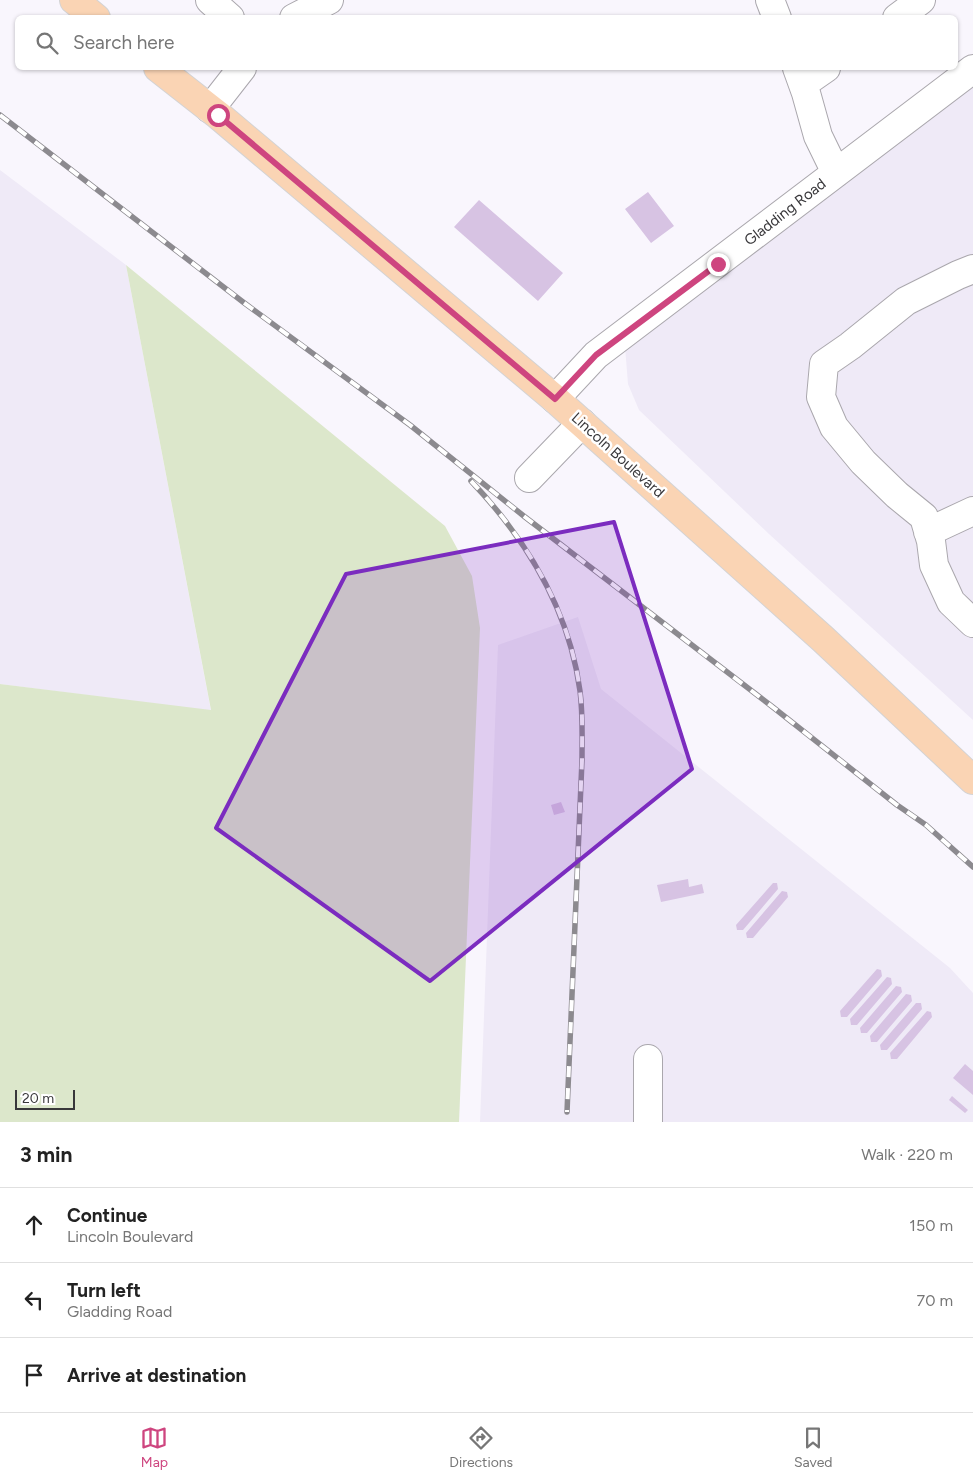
<!DOCTYPE html>
<html lang="en">
<head>
<meta charset="utf-8">
<style>
	:root { --surface:#fff; --page:#f2f2f2; --text:#222; --muted:#767676; --line:#e0e0e0; --accent:#ce457f }
	body { margin:0; font-family:Figtree,sans-serif; background:var(--page); color:var(--text) }
	.scale { position:absolute; left:15px; bottom:12px; width:60px; box-sizing:border-box; padding-left:5px; border:2px solid #38373a; border-top:0; font-size:14px; line-height:18px; white-space:nowrap; color:#38373a; -webkit-text-stroke:4px #fff; paint-order:stroke }
	.stop { position:absolute; width:15px; height:15px; margin:-11px; border:4px solid #ce457f; border-radius:50%; background:#fff }
	.stop.end { background:#ce457f; border-color:#fff; box-shadow:0 1px 5px #0008 }
	.list { margin:0; padding:0; list-style:none }
	h2 { display:flex; justify-content:space-between; align-items:center; height:65px; margin:0; padding:0 20px; font-size:21px }
	h2 small { font-size:16px; font-weight:400; color:var(--muted) }
	.list li { display:grid; grid-template-columns:32px 1fr auto; gap:15px; align-items:center; box-sizing:border-box; height:75px; padding:0 20px; border-top:1px solid var(--line) }
	.list b { display:block; font-size:19px; white-space:nowrap }
	.list p { margin:0; font-size:16px; white-space:nowrap; color:var(--muted) }
	.list em { font-size:16px; font-style:normal; color:var(--muted) }
	.icon { flex:none; width:28px; height:28px; fill:none; stroke:currentColor; stroke-width:2; stroke-linecap:round; stroke-linejoin:round }
	.map { position:relative; flex:none; width:973px; height:1122px; overflow:hidden }
	.search { position:absolute; background:var(--surface); box-shadow:0 1px 4px #0004; left:15px; right:15px; top:15px; height:55px; display:flex; align-items:center; gap:12px; box-sizing:border-box; padding:0 18px; border-radius:8px; color:var(--muted); font-size:19px }
	.sheet { height:290px; background:var(--surface) }
	nav { display:flex; justify-content:space-around; align-items:center; box-sizing:border-box; height:70px; border-top:1px solid var(--line); background:var(--surface); font-size:14px; color:var(--muted) }
	nav a { display:grid; justify-items:center; gap:2px }
	nav .on { color:var(--accent) }
	.map>svg:first-child { display:block }
</style>
</head>
<body>
<div class="map">
<svg width="973" height="1122" viewBox="0 0 973 1122">
	<rect width="100%" height="100%" fill="#f9f6fd"/>
	<path fill="#efeaf7" d="M 973,73 L 973,720 L 769,534 L 639,410 L 628,384 L 624,334 Z
		M 0,170 L 126,265 L 211,711 L 0,684 Z
		M 578,617 L 601,689 L 950,968 L 973,993 L 973,1122 L 480,1122 L 498,645 Z"/>
	<path fill="#dce7cb" d="M 126,265 L 445,526 L 472,576 L 480,628 L 459,1122 L 0,1122 L 0,684 L 211,710 Z"/>
	<path fill="#d7c3e3" d="M 648,192 L 674,226 L 651,243 L 625,209 Z
		M 479,200 L 563,273 L 538,301 L 454,227 Z
		M 561,802 L 565,812 L 554,815 L 551,805 Z
		M 688,879 L 689,887 L 702,884 L 704,893 L 661,902 L 657,885 Z
		M 773,883 L 777,883 L 778,889 L 743,930 L 737,930 L 736,925 Z
		M 782,891 L 787,892 L 788,897 L 753,938 L 747,938 L 746,933 Z
		M 877,969 L 881,970 L 882,976 L 847,1017 L 841,1017 L 840,1011 Z
		M 887,977 L 891,978 L 892,984 L 857,1025 L 851,1025 L 850,1019 Z
		M 896,986 L 901,987 L 902,992 L 867,1033 L 861,1033 L 860,1028 Z
		M 906,994 L 911,995 L 912,1001 L 877,1042 L 871,1042 L 870,1036 Z
		M 916,1003 L 921,1003 L 922,1009 L 887,1050 L 881,1050 L 880,1045 Z
		M 927,1011 L 931,1012 L 932,1017 L 897,1059 L 891,1059 L 890,1053 Z
		M 965,1064 L 973,1071 L 973,1095 L 953,1078 Z
		M 952,1096 L 968,1110 L 965,1113 L 949,1100 Z"/>
	<g fill="none" stroke-linecap="round" stroke-linejoin="round">
		<g stroke="#aaa7ad" stroke-width="30">
			<path id="minor" d="M 210,0 L 230,18
				M 770,0 L 777,18
				M 294,18 L 329,0
				M 897,18 L 921,0
				M 797,68 L 806,93 L 818,136 L 836,173
				M 803,84 L 826,68
				M 210,109 L 242,68
				M 973,269 L 958,275 L 906,301 L 850,346 L 824,364 L 821,397 L 834,427 L 863,462 L 897,495 L 924,517 L 931,541 L 934,565 L 951,602 L 973,623
				M 555,399 L 596,355 L 973,69
				M 529,478 L 582,423
				M 928,532 L 973,511
				M 648,1059 L 648,1122"/>
		</g>
		<g stroke="#d3d3d4" stroke-width="30">
			<path id="major" d="M 74,0 L 96,18
				M 158,68 L 218,115 L 555,399 L 823,639 L 973,780"/>
		</g>
		<use href="#minor" stroke="#fff" stroke-width="28"/>
		<use href="#major" stroke="#fad4b4" stroke-width="28"/>
		<g stroke="#8c8a8f" stroke-width="5.5">
			<path id="rail" d="M 0,115 L 243,302 L 410,425 L 525,517 L 774,708 L 897,805 L 926,825 L 973,867
				M 471,481 C 527,540 569,609 580,691 C 583,714 582,737 582,760 L 567,1112"/>
		</g>
		<use href="#rail" stroke="#fff" stroke-width="4" stroke-dasharray="11" stroke-linecap="butt"/>
	</g>
	<g fill="none" stroke-linecap="round" stroke-linejoin="round">
		<path stroke="#ce457f" stroke-width="6" d="M 218,115 L 555,399 L 596,355 L 718,264"/>
	</g>
	<path fill="#7b2cbf" fill-opacity="0.2" stroke="#7b2cbf" stroke-width="4" stroke-linejoin="round" d="M 614,522 L 692,769 L 430,981 L 216,828 L 346,574 Z"/>
	<g text-anchor="middle" dominant-baseline="central" stroke-width="5" stroke-linejoin="round" paint-order="stroke">
		<g font-size="15" fill="#38373a" stroke="#fff">
			<text transform="translate(785 212) rotate(-38)">Gladding Road</text>
			<text transform="translate(618 455) rotate(42)">Lincoln Boulevard</text>
		</g>
	</g>
</svg>
<div class="scale">20 m</div>
<div class="stop" style="left:218px;top:115px"></div>
<div class="stop end" style="left:718px;top:264px"></div>
<div class="search"><svg class="icon" aria-label="search" viewBox="0 0 24 24"><circle cx="10" cy="10" r="6"/><path d="M15 15l6 6"/></svg>Search here</div>
</div>
<section class="sheet">
<h2>3 min<small>Walk · 220 m</small></h2>
<ul class="list">
<li><svg class="icon" aria-label="ahead" viewBox="0 0 24 24"><path d="M12 20V5M6 11l6-6 6 6"/></svg><div><b>Continue</b><p>Lincoln Boulevard</p></div><em>150 m</em></li>
<li><svg class="icon" aria-label="left" viewBox="0 0 24 24"><path d="M17 20v-9H6M10 6l-5 5 5 5"/></svg><div><b>Turn left</b><p>Gladding Road</p></div><em>70 m</em></li>
<li><svg class="icon" aria-label="arrive" viewBox="0 0 24 24"><path d="M6 21V4h12l-3 4 3 4H6"/></svg><div><b>Arrive at destination</b></div></li>
</ul>
</section>
<nav>
<a class="on"><svg class="icon" aria-label="map" viewBox="0 0 24 24"><path d="M3 6l6-2 6 2 6-2v14l-6 2-6-2-6 2zM9 4v14M15 6v14"/></svg>Map</a>
<a><svg class="icon" aria-label="directions" viewBox="0 0 24 24"><path d="M12 3l9 9-9 9-9-9zM9 14v-3h6M13 9l2 2-2 2"/></svg>Directions</a>
<a><svg class="icon" aria-label="saved" viewBox="0 0 24 24"><path d="M7 4h10v16l-5-4-5 4z"/></svg>Saved</a>
</nav>
</body>
</html>
